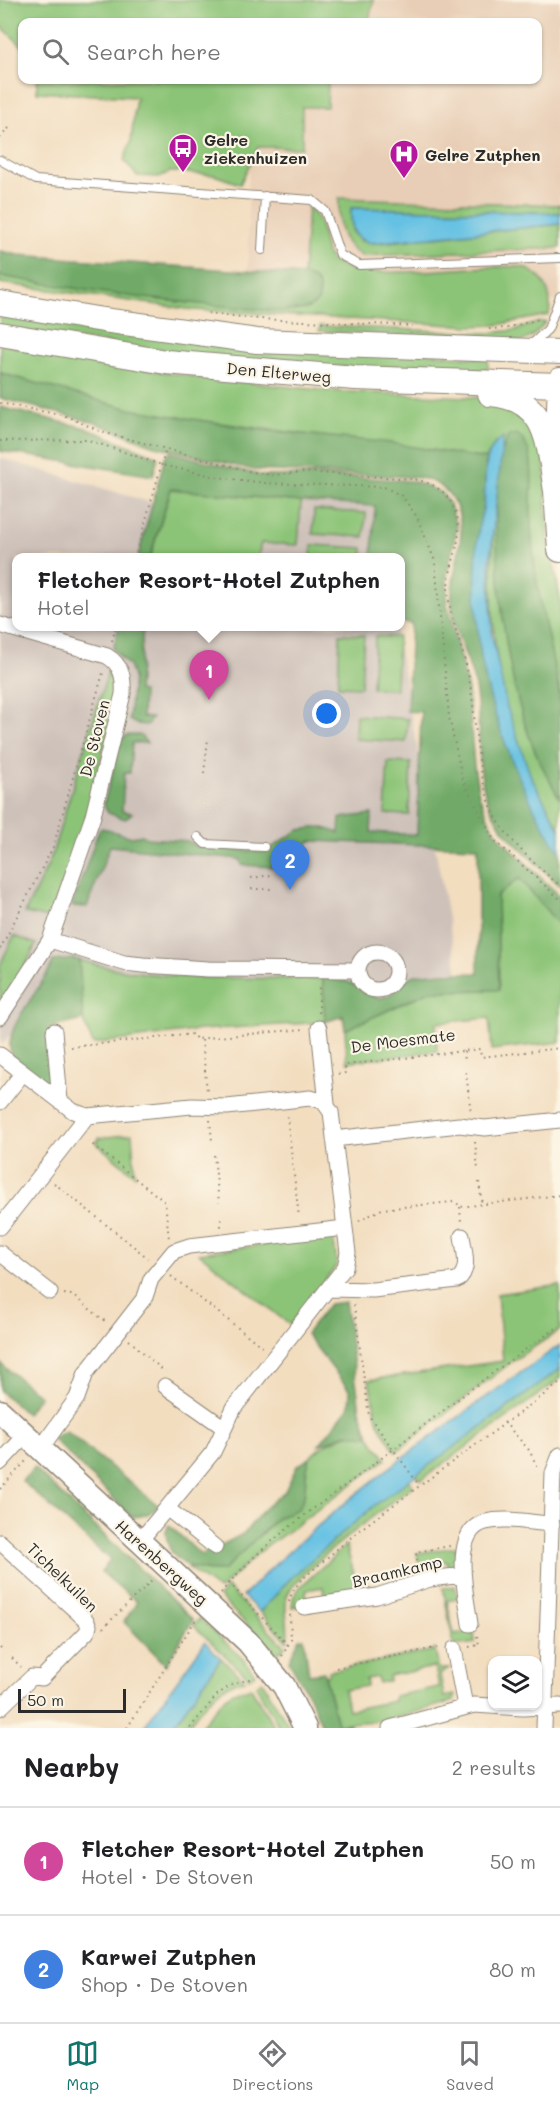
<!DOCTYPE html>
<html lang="en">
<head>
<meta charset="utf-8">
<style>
	:root { --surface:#fff; --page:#f6f6f6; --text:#202124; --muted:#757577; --line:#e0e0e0; --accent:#0f766e }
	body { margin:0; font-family:Mali,sans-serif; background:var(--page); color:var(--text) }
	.controls { position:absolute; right:18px; bottom:18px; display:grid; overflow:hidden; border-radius:12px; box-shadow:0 2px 4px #0004 }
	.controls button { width:54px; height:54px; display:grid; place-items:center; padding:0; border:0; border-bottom:2px solid var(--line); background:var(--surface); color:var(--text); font:30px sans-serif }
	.scale { position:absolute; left:18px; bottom:15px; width:108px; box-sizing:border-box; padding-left:6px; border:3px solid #2b2b2b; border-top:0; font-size:16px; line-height:21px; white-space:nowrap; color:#2b2b2b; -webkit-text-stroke:4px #fcf5e5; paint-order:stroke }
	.you { position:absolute; left:327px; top:714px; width:21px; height:21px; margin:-15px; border:4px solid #fff; border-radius:50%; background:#1a73e8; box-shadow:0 0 0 9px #1a73e833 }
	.badge { display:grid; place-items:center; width:39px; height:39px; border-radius:50%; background:var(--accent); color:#fff; font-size:20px; font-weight:700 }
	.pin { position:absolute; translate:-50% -50px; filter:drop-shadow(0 2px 3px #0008) }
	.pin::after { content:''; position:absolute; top:32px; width:21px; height:18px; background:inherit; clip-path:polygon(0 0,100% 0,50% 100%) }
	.popup { position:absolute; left:12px; top:553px; width:393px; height:78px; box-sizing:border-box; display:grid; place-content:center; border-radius:12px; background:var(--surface); filter:drop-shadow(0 2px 4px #0005); font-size:20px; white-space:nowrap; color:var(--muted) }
	.popup b { font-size:22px; color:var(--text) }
	.popup::after { content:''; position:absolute; left:50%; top:100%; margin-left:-12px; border:12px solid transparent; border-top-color:var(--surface) }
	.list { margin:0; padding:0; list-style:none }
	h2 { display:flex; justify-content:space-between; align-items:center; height:78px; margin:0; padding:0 24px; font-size:26px }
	h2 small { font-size:20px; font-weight:400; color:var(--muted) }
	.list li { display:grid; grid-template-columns:39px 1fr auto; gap:18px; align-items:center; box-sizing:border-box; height:108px; padding:0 24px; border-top:2px solid var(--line) }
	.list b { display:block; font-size:22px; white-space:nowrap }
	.list p { margin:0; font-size:20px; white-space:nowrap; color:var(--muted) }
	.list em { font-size:20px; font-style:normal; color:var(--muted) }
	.icon { flex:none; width:33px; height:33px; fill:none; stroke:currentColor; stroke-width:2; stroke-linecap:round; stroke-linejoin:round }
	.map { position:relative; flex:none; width:560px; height:1728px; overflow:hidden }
	.search { position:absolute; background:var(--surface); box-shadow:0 2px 4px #0004; left:18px; right:18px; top:18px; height:66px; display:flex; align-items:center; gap:15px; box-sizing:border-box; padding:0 21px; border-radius:12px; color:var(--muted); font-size:22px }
	.sheet { height:294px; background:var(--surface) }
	nav { display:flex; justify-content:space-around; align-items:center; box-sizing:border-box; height:84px; border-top:2px solid var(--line); background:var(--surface); font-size:16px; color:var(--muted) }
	nav a { display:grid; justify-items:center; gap:3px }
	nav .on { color:var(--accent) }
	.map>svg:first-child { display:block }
</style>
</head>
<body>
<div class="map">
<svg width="560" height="1728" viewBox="0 0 560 1728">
	<rect width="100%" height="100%" fill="#fcf5e5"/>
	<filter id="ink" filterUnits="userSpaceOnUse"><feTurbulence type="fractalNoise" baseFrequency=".0167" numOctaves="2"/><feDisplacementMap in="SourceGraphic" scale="12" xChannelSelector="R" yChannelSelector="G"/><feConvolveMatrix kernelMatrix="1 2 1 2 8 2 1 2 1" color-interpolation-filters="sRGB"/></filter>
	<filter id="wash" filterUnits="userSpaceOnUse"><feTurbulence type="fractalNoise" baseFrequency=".008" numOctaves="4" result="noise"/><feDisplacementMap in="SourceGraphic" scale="24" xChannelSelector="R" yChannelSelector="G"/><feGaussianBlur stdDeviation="1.35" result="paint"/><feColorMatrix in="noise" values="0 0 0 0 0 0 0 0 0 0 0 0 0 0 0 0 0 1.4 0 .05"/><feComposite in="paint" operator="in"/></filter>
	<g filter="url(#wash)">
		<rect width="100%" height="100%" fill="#f2ddbf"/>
		<path fill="#e8ceb6" d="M 249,0 L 560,0 L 560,301 L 248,279 L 249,80 L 538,80 L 538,22 L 249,22 Z"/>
		<path fill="#cec1b9" d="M 0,458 L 153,503 L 371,496 L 382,557 L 17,558 L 17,626 L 395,627 L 460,984 L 381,1005 L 73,967 L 0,1046 Z"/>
		<path fill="#8cc477" stroke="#5c7851" stroke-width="1.5" fill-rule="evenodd" d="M 0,0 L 374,0 L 368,22 L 22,22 L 22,46 L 0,25 Z
			M 37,80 L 328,80 L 327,107 L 302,107 L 302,148 L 258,147 L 240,184 L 214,175 L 187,173 L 187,170 L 178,170 L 178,172 L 170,172 L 159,177 L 137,176 L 124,160 L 131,141 L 136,97 L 37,92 Z
			M 339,198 L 560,205 L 560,213 L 351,208 L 352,232 L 361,241 L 378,243 L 560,224 L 560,248 L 362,256 C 338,243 338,222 339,198 Z
			M 308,207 C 328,223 318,244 331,260 C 354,286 483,262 522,267 C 544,274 553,293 549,315 L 496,325 L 470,326 L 195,310 L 0,283 L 0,276 L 147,298 L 252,309 L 314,279 L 303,275 Z
			M 0,312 L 488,359 L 488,370 L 270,366 L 0,328 Z
			M 539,322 L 546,322 L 533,336 L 523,341 L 319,331 L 320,326 L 490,333 L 515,330 Z
			M 0,344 L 74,359 L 203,378 L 331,391 L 489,398 L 534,420 L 544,453 L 549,542 L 560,598 L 560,829 C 481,710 484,573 503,438 L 495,443 L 486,459 C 369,439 250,430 132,410 C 88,402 44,384 0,373 Z
			M 171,489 L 301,502 L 298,545 L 261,543 L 258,557 L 150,558 Z
			M 314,510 L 366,513 L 364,537 L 313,534 Z
			M 312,545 L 363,548 L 363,557 L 311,557 Z
			M 340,634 L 364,635 L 361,687 L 338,686 Z
			M 375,636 L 398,637 L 396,689 L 372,688 Z
			M 108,672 L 114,682 L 116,693 C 99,768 83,849 49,918 L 25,913 L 50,861 Z
			M 356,715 L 408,719 L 406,742 L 355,739 Z
			M 388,762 L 411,763 L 409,815 L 385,814 Z
			M 519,878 L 560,926 L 560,1042 L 492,1050 L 489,1018 L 436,1023 L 437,1051 L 347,1062 L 345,1030 L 430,991 L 499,990 L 497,896 Z
			M 14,936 L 36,944 L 20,976 L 0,1006 L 0,965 Z
			M 79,960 C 156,983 242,977 323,979 L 325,1022 L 201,1030 L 93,1044 L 83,1020 Z
			M 132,1134 L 135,1175 L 96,1143 L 99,1138 Z
			M 333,1236 L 337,1265 L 290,1325 L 199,1253 Z
			M 560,1285 L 560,1330 L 514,1360 L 396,1452 L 378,1423 L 369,1380 L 503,1361 L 497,1294 Z
			M 560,1369 L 560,1379 L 421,1480 L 415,1473 Z
			M 357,1433 L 369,1436 L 386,1459 L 257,1554 L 219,1590 L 186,1567 L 223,1571 L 254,1538 L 259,1536 L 305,1493 C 304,1463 306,1453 335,1440 C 343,1436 348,1434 357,1433 Z
			M 408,1478 L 413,1486 C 390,1504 295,1573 287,1596 C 283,1610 290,1626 287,1641 L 260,1612 C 300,1560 357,1519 408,1478 Z
			M 346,1545 L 359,1592 L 324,1597 L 323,1587 L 306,1590 L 307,1600 L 303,1605 L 292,1607 L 293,1598 L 298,1589 Z
			M 456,1547 L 456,1566 L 448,1568 L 447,1561 L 424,1565 L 425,1575 L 421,1575 L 417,1553 Z
			M 455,1586 L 458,1598 L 447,1601 L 454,1634 L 474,1631 L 475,1643 L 454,1646 L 443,1588 Z
			M 227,1587 L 285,1646 L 281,1651 L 276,1653 L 219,1597 Z
			M 200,1618 L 245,1661 L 255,1674 L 249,1678 L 193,1625 Z
			M 435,1650 L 439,1669 L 449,1669 L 440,1674 L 444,1697 L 455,1695 L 454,1701 L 388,1720 L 337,1724 L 325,1676 L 329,1675 L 329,1671 ZM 435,1667 L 439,1687 L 394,1696 L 394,1701 L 348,1710 L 344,1690 L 367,1686 L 366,1679 L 377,1677 L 379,1683 L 389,1681 L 389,1676 Z
			M 221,1658 L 245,1680 C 216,1684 203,1707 186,1728 L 172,1728 Z
			M 262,1681 L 290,1728 L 280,1728 L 256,1686 Z
			M 251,1688 L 275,1728 L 199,1728 L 225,1697 L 233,1692 Z"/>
		<path fill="#71aa68" stroke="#4e6a4a" stroke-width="1.5" d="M 0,251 L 18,255 L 303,275 L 314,279 L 319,286 L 319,300 C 313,306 308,310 299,310 C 274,313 247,308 222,306 C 148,300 73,289 0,276 Z
			M 0,373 L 130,409 L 262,430 L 391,443 L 486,459 L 484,504 L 478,532 L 478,632 L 490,695 L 537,811 L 560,852 L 560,886 C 534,859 500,837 487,800 C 474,762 483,720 474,682 C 468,657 454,633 452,607 C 448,572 473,533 453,500 C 444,484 427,478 411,477 L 254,470 L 152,445 L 96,423 L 0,398 Z
			M 0,407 L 86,428 L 158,457 L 153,476 L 0,451 Z
			M 517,434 C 537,448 531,485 531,507 C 530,574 547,626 559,691 C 560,719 560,769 560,800 C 552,784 542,768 535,751 C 503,677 491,547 499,466 C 500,456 505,446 508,436 Z
			M 170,452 L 263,476 L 319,475 L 413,481 L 441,492 L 450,505 L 457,527 L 447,576 L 447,604 L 468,690 L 474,766 L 479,795 L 492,826 L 503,841 L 560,896 L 560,926 L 519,878 L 497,896 L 499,990 L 430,991 L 345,1030 L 343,1016 L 325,1022 L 323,979 L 346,981 L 377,998 C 400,997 399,979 416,975 C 435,971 459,974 478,973 L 478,847 L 310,841 L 288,868 L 242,865 L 240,859 L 110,846 L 87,907 L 72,906 L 99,830 L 102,828 L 132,837 L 142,835 L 147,838 L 188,841 L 198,847 L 265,852 L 299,830 L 321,827 L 339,833 L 340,818 L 372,814 L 371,832 L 417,835 L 421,712 L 407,711 L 411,623 L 401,622 L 401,558 L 372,557 L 375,506 L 301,502 L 171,489 L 150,557 L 138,557 L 165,457 Z
			M 119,627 L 143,627 L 138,691 L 143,692 L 142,717 L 152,718 L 147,725 L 136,724 L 129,720 L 133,677 L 129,666 L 113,649 Z
			M 128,735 L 140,735 L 147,743 L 132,743 L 130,773 L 124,773 L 122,811 L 132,813 L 125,819 L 108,813 L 104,804 L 121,739 Z
			M 74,959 L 79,960 L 83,1020 L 53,1027 L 54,1086 L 51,1089 L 12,1056 C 0,1028 44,989 53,961 Z
			M 345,1302 L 360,1410 L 369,1436 L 346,1434 L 319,1445 L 349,1407 L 350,1391 L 306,1334 L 329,1304 Z
			M 0,1363 L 40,1396 L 26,1414 L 0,1391 Z
			M 66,1431 L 159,1506 C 151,1514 143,1517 132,1517 L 52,1438 Z
			M 310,1458 C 302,1477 310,1492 298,1509 L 277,1518 L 223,1571 C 194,1572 166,1563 166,1530 L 169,1525 L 202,1556 L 210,1546 L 222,1545 L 243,1534 L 266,1507 L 285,1491 L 297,1466 Z
			M 34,1468 L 193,1620 L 166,1665 L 124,1622 L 137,1602 L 101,1572 L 110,1560 L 22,1481 Z
			M 300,1638 L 304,1638 L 309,1674 L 324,1672 L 337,1724 L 350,1724 L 351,1728 L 323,1728 L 309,1696 L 289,1661 Z"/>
		<path fill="#65c1e3" stroke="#487687" stroke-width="1.5" d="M 351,208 L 560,213 L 560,224 L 372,243 C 351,239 351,226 351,208 Z
			M 503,437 L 490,562 L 492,635 L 507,707 L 531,777 L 560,829 L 560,852 C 521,794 483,701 478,631 C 475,598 475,559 479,526 C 480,518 483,511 484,504 C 487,479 480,453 503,437 Z
			M 560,1345 L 560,1369 L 375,1505 L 293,1576 L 260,1612 L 243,1596 C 337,1499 450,1423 560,1345 Z
			M 205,1642 L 221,1658 L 172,1728 L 143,1728 Z"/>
	</g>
	<g filter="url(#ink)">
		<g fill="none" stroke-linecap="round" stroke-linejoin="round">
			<g stroke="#8e8475" stroke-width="10">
				<path id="lane" d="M 0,160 L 36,180 L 312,200 L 325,211 L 340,255 L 359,265 L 560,258
					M 262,250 L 265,196
					M 531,345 L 548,329 L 560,296
					M 198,837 L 205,844 L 264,847"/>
			</g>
			<g stroke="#8e8475" stroke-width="17">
				<path id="street" d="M 0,625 L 107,656 C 122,665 124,678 123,694 L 93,816 L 50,940 L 0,1017
					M 50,940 L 124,963 L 143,965 L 208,969 L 358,970
					M358 971a19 19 0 1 1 38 0a19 19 0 1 1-38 0Z
					M 319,1028 L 327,1104
					M 54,1031 L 60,1101
					M 0,1055 L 73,1111 L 87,1116 L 192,1106 L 227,1107 L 310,1098 L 323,1101 L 331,1112 L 348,1253 L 345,1267 L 234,1408 L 213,1452 L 139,1542
					M 0,1102 L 23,1073
					M 334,1139 L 459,1125 L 485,1128 L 560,1120
					M 0,1227 L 87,1116
					M 0,1253 L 50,1292
					M 329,1289 L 373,1290 L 457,1280 C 471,1270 464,1251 462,1236
					M 165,1386 L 223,1427
					M 41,1448 L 77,1398 L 86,1373 L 145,1297 L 151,1279 L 174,1251 L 189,1246 L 345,1228
					M 0,1463 L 26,1435
					M 168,1509 L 215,1547
					M 0,1542 L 86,1620 L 89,1626 L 87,1632 L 42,1678 L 32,1677 L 0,1708
					M 304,1607 L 377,1596 L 430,1579 L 463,1575
					M 470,1624 C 467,1599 449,1530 486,1522 C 506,1517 531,1523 552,1524
					M 454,1649 L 465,1706
					M 390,1728 L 474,1705 L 523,1708 L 560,1706
					M 544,1728 L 553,1473 L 560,1455"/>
			</g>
			<g stroke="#8e8475" stroke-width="25">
				<path id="secondary" d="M 0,1411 L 248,1642 L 284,1686 L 305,1728"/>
			</g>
			<g stroke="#8e8475" stroke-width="26">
				<path id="primary" d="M 0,303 L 103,320 L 257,341 L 560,352
					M 0,334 L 166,362 L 355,378 L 560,385
					M 560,380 L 556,491 L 560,550
					M 490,394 C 549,398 548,444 556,491"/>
			</g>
			<path stroke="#8e8475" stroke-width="2" stroke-dasharray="1.5 4.5" stroke-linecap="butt" d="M 0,138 L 9,128
				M 208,313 L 259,319 L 415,326
				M 489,329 L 507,328 L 539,319
				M 0,403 L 66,416 L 102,432 L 253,472 L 273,475 L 305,472 L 413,479 C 437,484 450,493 457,517 C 464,541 448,566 448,589 C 449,617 461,642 467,669 C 480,723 471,789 508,835 C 523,854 542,870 560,886
				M 0,441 L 88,440 L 162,465 L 217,477 L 265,483 L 384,487 L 402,496 L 417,517 L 435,561 L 449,717 L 463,781 L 494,840 L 560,899
				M 135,558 L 166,449
				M 112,641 L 116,626
				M 204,773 L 208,739
				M 251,878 L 272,875
				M 251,889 L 271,889
				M 0,949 L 53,847 L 103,673
				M 319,1013 L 319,986
				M 202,1040 L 207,1091
				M 71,1047 L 193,1034 L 196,1039 L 304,1029
				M 464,1051 L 465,1062
				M 466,1072 L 471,1113
				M 338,1074 L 346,1073 L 345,1065 L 480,1049 L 481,1057 L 560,1048
				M 287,1116 L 299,1217
				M 210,1120 L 212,1141
				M 88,1141 L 165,1202 L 169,1239
				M 475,1142 L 478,1169
				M 214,1155 L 219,1203
				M 479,1182 L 482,1205
				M 54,1183 L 148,1258
				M 460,1207 L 461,1222
				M 221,1219 L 221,1228
				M 359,1221 L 382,1209 L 452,1202 L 457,1203 L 460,1207 L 560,1195
				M 171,1276 L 264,1348
				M 64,1294 L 72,1295 L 106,1322
				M 354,1305 L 369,1416 L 419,1485
				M 129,1340 L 165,1372
				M 504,1422 L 529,1450 L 539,1470
				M 0,1489 L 27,1460
				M 418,1567 L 416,1552 L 450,1546
				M 229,1583 L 289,1646
				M 221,1593 C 259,1544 321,1504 370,1467 C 433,1419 494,1369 560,1326
				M 289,1602 L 292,1592 L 301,1580 L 362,1528 L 560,1383
				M 103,1628 L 154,1578
				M 469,1647 L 479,1645 L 477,1636
				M 0,1648 L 2,1650
				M 282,1656 L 291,1640 L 290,1614
				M 12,1658 L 21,1667
				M 336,1668 L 440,1647
				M 127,1728 L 196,1619
				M 190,1728 L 217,1695 L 231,1685 L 253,1678"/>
			<use href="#lane" stroke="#fff" stroke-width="8"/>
			<use href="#street" stroke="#fff" stroke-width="15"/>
			<use href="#secondary" stroke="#fff" stroke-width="22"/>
			<use href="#primary" stroke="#fff" stroke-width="24"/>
		</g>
	</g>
	<defs>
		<g id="bus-pin" transform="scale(1.5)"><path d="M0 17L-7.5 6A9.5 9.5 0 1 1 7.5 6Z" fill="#b5179e" stroke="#fcf5e5"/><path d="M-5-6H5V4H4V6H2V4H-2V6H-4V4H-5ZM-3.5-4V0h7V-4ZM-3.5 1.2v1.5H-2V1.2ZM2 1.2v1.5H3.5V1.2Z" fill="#fff"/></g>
		<g id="hospital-pin" transform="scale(1.5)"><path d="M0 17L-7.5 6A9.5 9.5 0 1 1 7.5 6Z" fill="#b5179e" stroke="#fcf5e5"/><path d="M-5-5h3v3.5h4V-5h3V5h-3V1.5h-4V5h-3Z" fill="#fff"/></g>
	</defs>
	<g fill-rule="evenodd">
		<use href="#bus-pin" x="183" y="148"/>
		<use href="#hospital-pin" x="404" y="154"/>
	</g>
	<g text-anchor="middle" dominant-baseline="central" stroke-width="4.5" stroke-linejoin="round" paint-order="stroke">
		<g font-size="16" font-weight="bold" fill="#2b2b2b" stroke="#fcf5e5" text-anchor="start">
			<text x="204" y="139">Gelre<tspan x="204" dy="18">ziekenhuizen</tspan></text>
			<text x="425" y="154">Gelre Zutphen</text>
		</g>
		<g font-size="16" fill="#2b2b2b" stroke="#fcf5e5">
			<text transform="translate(279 372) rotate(5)">Den Elterweg</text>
			<text transform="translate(94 738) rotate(-76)">De Stoven</text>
			<text transform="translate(403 1040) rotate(-7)">De Moesmate</text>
			<text transform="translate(162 1562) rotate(42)">Harenbergweg</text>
			<text transform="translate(397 1571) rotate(-13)">Braamkamp</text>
			<text transform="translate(63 1577) rotate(44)">Tichelkuilen</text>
		</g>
	</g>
</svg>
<div class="controls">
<button><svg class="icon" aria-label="layers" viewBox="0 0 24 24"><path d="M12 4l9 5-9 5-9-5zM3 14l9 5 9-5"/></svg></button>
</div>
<div class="scale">50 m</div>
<div class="you"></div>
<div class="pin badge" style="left:209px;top:700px;background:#d1479c">1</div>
<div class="popup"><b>Fletcher Resort-Hotel Zutphen</b>Hotel</div>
<div class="pin badge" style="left:290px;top:890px;background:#3f7fe0">2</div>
<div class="search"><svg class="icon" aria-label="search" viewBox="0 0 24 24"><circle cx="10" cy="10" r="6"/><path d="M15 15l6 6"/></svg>Search here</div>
</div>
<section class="sheet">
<h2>Nearby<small>2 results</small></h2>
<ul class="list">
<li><span class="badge" style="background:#d1479c">1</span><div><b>Fletcher Resort-Hotel Zutphen</b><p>Hotel · De Stoven</p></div><em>50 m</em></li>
<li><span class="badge" style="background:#3f7fe0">2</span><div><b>Karwei Zutphen</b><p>Shop · De Stoven</p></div><em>80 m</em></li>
</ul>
</section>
<nav>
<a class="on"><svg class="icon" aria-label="map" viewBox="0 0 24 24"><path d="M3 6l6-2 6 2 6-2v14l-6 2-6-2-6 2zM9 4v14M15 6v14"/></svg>Map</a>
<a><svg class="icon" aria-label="directions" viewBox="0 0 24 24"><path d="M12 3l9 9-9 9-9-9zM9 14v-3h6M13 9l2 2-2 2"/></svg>Directions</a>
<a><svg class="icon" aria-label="saved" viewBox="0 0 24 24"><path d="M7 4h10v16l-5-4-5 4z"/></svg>Saved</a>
</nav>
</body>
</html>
